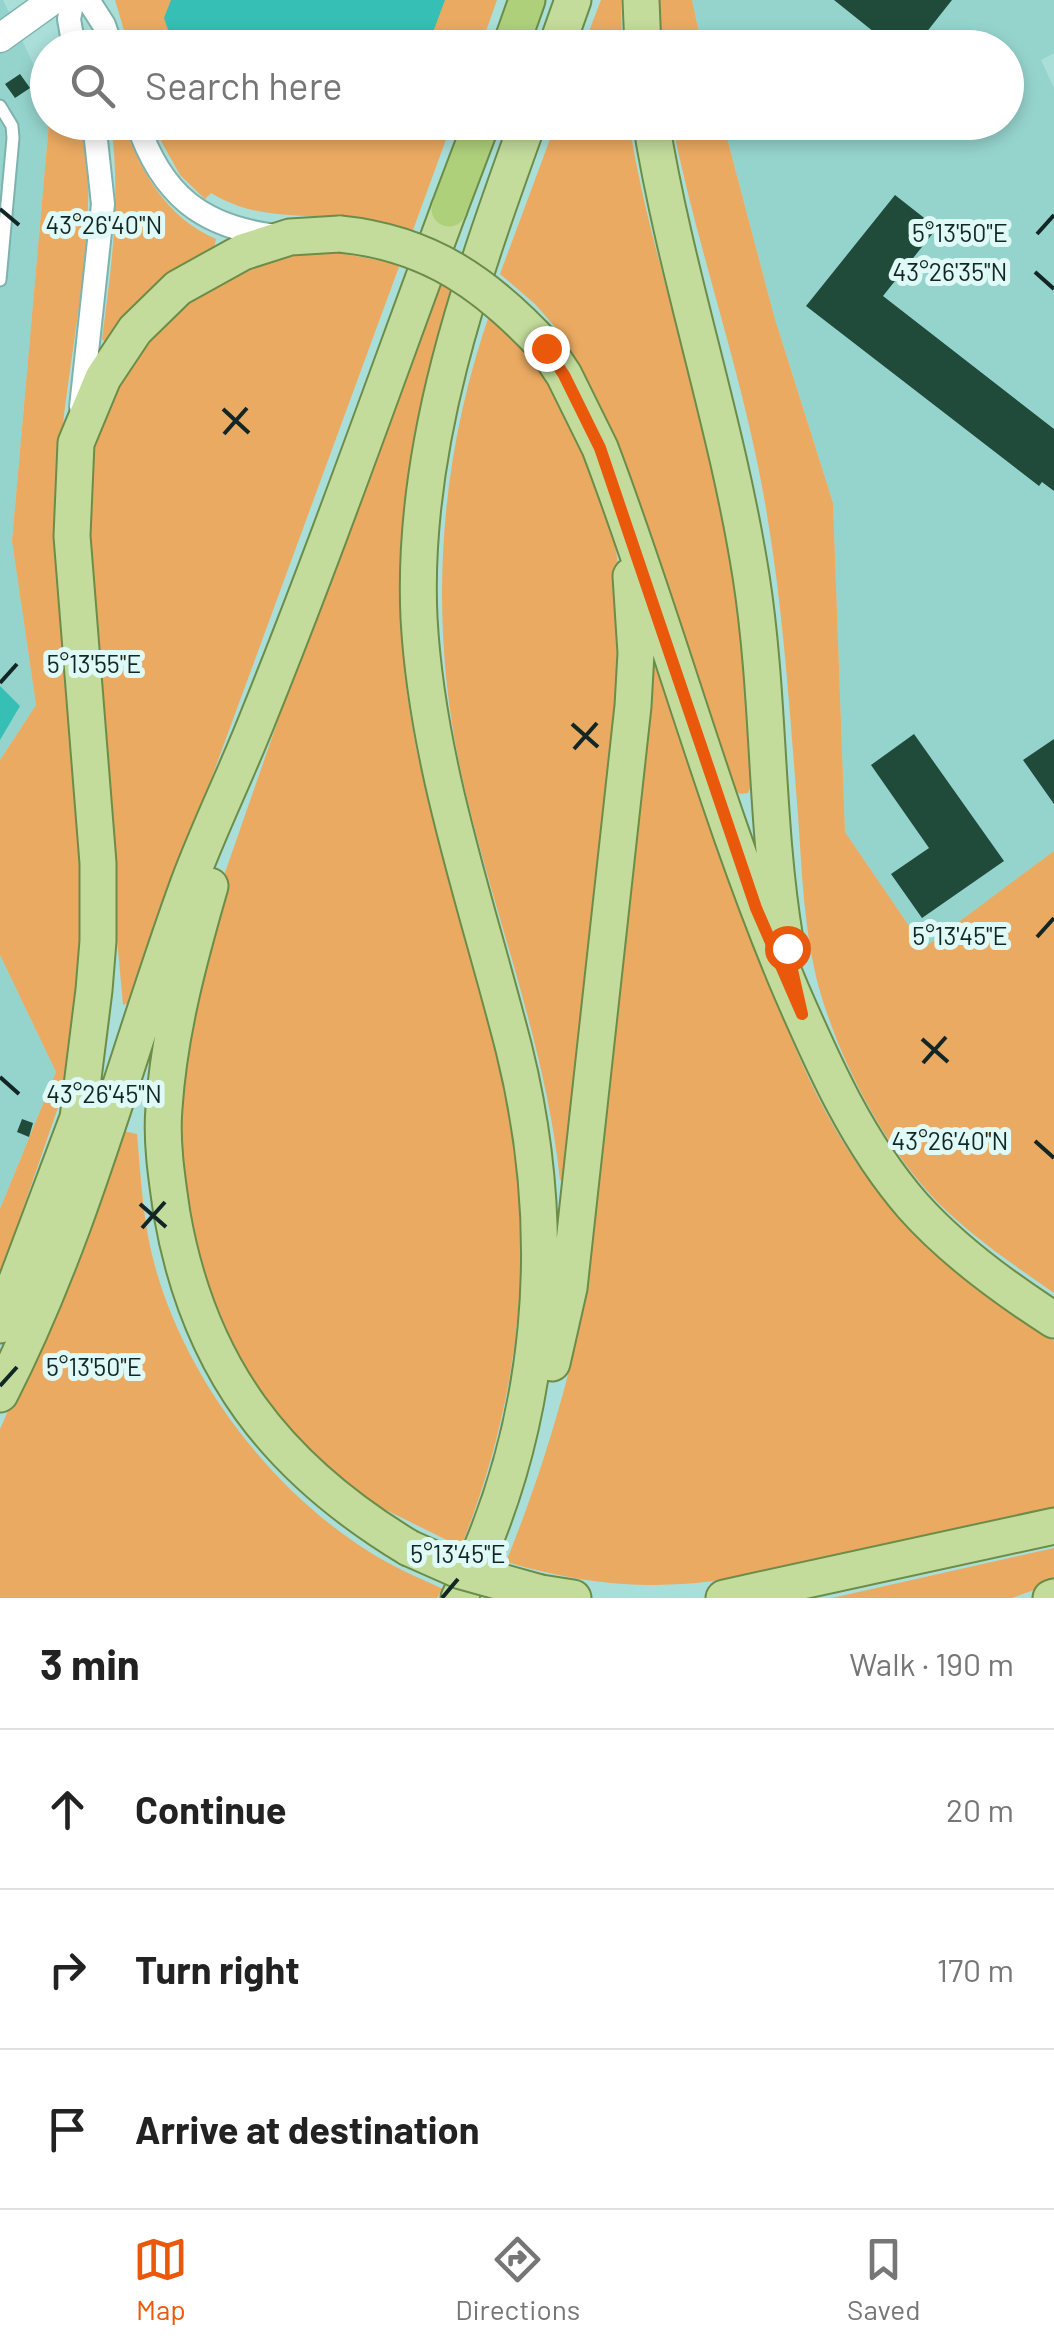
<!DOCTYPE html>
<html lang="en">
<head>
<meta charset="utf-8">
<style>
	:root { --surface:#fff; --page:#f2f2f2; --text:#222; --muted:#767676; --line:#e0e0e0; --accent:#ea580c }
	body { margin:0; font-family:Barlow,sans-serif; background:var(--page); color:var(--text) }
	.stop { position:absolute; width:30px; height:30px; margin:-22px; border:8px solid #ea580c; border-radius:50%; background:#fff }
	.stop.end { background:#ea580c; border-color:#fff; box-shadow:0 2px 10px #0008 }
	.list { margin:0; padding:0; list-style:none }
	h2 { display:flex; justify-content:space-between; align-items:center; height:130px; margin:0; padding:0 40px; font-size:42px }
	h2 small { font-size:32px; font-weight:400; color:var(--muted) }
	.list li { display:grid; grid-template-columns:65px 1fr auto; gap:30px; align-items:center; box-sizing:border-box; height:160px; padding:0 40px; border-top:2px solid var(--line) }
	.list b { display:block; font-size:38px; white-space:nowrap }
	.list em { font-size:32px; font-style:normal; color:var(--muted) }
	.icon { flex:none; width:55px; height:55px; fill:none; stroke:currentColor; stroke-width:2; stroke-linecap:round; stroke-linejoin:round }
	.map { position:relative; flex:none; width:1054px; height:1598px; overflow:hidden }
	.search { position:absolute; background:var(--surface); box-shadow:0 5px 15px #0003; left:30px; right:30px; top:30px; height:110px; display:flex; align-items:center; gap:25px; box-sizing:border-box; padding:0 35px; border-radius:55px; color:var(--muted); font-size:38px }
	.sheet { height:610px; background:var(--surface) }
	nav { display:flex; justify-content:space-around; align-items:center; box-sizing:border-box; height:140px; border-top:2px solid var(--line); background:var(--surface); font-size:28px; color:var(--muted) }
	nav a { display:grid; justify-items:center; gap:5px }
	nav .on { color:var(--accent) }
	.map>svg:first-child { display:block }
</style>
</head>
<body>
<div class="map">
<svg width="1054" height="1598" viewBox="0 0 1054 1598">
	<rect width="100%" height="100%" fill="#aaded8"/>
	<path fill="#95d4cd" d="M 0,0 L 3,0 L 47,93 L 49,123 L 12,541 L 36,705 L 0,760 Z
		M 692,0 L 1054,0 L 1054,53 L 1041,60 L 1054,88 L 1054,851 L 924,949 L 845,832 L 833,503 L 774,316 L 723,123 L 1006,122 L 1006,48 L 702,47 Z
		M 0,955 L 56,1072 L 0,1209 Z"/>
	<path fill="#ebaa62" d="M 115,0 L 497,0 L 480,48 L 129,47 Z
		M 601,0 L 621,0 L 622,47 L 583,47 Z
		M 658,0 L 692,0 L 702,47 L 662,47 Z
		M 49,123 L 79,123 L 89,167 L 87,248 L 64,414 L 56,513 L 58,581 L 80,827 L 85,922 L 70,1073 L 0,1275 L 0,1209 L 56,1072 L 0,955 L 0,760 L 36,705 L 12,541 Z
		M 111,123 L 123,123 C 142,172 165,217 216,239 L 214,249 L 106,343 L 102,339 C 112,264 121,198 111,123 Z
		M 151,123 L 452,123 L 413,230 C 389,224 366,220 342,218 C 294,214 254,219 211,193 L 205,199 L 180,175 Z
		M 556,123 L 629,123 C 650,255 698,382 724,514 C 741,603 744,695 751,786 L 748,793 L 740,794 L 735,790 L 628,473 L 599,402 L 562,335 L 535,304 L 500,274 Z
		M 672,123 L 723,123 L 774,316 L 833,503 L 845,832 L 924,948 L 1054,851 L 1054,1293 C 1011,1263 965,1232 930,1194 C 880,1139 839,1058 819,988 C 804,932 802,872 798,815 C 790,716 784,618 768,521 C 747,385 699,257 672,123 Z
		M 339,253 L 400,264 L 129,1003 L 123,1005 L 87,607 L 88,479 L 95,436 L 119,381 L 160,324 L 214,281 L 274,256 Z
		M 439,280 L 454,287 C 411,413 391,541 405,674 C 416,785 455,891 484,998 C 537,1191 535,1360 461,1547 L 384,1509 L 351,1488 L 307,1449 L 274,1410 L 238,1356 L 198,1260 L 185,1208 L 176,1104 L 211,913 L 291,683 Z
		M 491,310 C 524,346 558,383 580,427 C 612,493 620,567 625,638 L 569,1180 L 560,1180 C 545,1038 490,906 460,767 C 428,614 439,457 491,310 Z
		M 655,651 C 683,733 711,814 739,895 C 777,1005 813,1117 890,1207 C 934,1260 996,1305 1054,1341 L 1054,1507 C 926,1532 787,1583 656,1585 C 606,1586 554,1576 506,1562 C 535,1490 558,1419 576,1342 L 650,652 Z
		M 123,1131 L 137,1134 C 141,1179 143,1226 156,1270 C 188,1381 270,1489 368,1551 C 391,1566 417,1577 443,1589 L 437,1598 L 0,1598 L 0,1429 L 103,1195 Z
		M 1054,1548 L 1054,1583 L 1012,1598 L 832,1598 Z"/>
	<path fill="#36bfb4" d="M 171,0 L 445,0 L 427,48 L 174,47 L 164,18 Z
		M 0,686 L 20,706 L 0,740 Z"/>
	<path fill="#204b3b" d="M 834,0 L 952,0 L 914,48 L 894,48 Z
		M 20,74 L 30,88 L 15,98 L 5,84 Z
		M 895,195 L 937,228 L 883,296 L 1054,429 L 1054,491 L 1042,482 L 1039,486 L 806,306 Z
		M 914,734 L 1004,861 L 922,918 L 891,874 L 929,848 L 871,765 Z
		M 1054,739 L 1054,804 L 1023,760 Z
		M 22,1119 L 33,1123 L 29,1137 L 17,1132 Z"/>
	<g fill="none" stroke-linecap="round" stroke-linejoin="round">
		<g stroke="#7eb2ac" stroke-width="15">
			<path id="service" d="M 0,106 L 12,126 L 13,138 L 0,280"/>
		</g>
		<g stroke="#7eb2ac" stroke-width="26">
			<path id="minor" d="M 73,0 L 69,19 L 74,48
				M 88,0 L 104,25 L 112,48
				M 137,122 C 161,194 201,227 276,236
				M 81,407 L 103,204 L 94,122"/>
		</g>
		<g stroke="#7eb2ac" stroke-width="31">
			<path id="tertiary" d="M 0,38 L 53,0"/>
		</g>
		<g stroke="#6b8d47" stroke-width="39">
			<path id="primary" d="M 641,0 L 643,48
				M 556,48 L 573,0
				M 651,122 C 676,276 727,423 751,576 C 770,697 765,820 785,940
				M 546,348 L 564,375 L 600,448 C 668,627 716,813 791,990 C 824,1066 858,1143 913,1206 C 953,1251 1004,1288 1054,1320
				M 210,886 C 189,959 169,1032 164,1108 C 161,1142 167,1180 172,1214 C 199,1368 276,1468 409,1548
				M 0,1325 L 78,1118 L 94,990 L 98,941 L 98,863 L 72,536 L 76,443 L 103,378 L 135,330 L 178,288 L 243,252 L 290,237 L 340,234
				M 552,1363 L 569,1288 L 633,706 L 636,653 L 631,576
				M 0,1394 C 83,1232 126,1055 188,885 C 209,828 236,774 258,718 C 326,550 386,379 449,209
				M 541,1593 L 573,1598
				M 459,1598 C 545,1427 560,1234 514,1049 C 478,907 427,765 419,618 C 411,447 471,280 528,122
				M 724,1598 L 1054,1526
				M 1051,1598 L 1054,1597"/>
		</g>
		<g stroke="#6b8d47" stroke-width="39">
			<path id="trunk" d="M 510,48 L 527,0
				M 449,209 L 482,122"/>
		</g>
		<use href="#service" stroke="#fff" stroke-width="11"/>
		<use href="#minor" stroke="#fff" stroke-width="22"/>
		<use href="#tertiary" stroke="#fff" stroke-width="28"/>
		<use href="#primary" stroke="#c3dc9c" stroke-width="35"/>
		<use href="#trunk" stroke="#afd07b" stroke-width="35"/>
		<g stroke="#6b8d47" stroke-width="39" stroke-linecap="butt">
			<path id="primary-bridge" d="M 340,234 C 429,243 487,284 546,348
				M 409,1548 L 461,1571 L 541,1593"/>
		</g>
		<use href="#primary-bridge" stroke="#c3dc9c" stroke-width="35"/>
	</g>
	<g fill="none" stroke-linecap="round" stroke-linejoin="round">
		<path stroke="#ea580c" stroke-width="12" d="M 546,348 L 564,375 L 600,448 L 756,908 L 802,1014 L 787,948"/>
	</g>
	<path fill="none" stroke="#122725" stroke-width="4" d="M 0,209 L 19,225M 1037,234 L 1054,215M 1035,272 L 1054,289M 223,409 L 249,433M 224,434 L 247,408M 0,683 L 17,664M 572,724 L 598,747M 574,749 L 597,723M 1037,937 L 1054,918M 922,1039 L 948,1062M 923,1063 L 946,1037M 0,1077 L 19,1094M 1035,1141 L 1054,1158M 140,1204 L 166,1227M 142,1228 L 165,1202M 0,1386 L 17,1367M 442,1598 L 458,1579"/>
	<g font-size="25" text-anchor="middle" fill="#122725" stroke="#dff9f6" stroke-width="10" stroke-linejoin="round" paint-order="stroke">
		<text x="104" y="234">43°26'40"N</text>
		<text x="960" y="242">5°13'50"E</text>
		<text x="950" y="281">43°26'35"N</text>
		<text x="94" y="673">5°13'55"E</text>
		<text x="960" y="945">5°13'45"E</text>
		<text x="104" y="1103">43°26'45"N</text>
		<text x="950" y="1150">43°26'40"N</text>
		<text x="94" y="1376">5°13'50"E</text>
		<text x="458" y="1563">5°13'45"E</text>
	</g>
</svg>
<div class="stop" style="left:787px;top:948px"></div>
<div class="stop end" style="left:546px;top:348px"></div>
<div class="search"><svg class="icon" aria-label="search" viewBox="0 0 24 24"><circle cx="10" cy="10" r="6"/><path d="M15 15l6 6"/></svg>Search here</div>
</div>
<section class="sheet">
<h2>3 min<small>Walk · 190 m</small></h2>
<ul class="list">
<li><svg class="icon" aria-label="ahead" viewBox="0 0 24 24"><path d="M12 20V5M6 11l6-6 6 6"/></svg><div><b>Continue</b></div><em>20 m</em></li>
<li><svg class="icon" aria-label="right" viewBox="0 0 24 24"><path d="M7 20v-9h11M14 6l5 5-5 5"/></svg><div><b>Turn right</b></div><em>170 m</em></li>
<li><svg class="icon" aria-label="arrive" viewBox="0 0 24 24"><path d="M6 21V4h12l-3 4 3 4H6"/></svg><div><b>Arrive at destination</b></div></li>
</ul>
</section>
<nav>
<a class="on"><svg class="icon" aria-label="map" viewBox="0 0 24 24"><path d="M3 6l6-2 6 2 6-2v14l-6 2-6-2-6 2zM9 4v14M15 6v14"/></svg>Map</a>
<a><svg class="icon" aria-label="directions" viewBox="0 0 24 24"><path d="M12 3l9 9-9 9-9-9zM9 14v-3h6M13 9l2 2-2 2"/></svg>Directions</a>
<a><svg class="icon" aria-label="saved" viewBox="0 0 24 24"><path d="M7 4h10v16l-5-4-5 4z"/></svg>Saved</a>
</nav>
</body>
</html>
